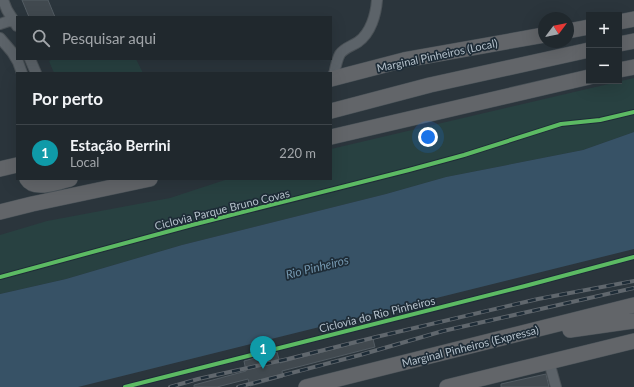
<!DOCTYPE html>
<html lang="pt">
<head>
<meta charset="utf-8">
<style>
	:root { --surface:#20282d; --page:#283035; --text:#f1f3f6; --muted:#a2a6aa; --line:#3d4449; --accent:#85919a }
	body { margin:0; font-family:Lato,sans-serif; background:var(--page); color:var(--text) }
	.controls { position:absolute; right:12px; top:12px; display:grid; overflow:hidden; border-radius:0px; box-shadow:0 4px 16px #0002 }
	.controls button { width:36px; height:36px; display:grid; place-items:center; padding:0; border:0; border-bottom:1px solid var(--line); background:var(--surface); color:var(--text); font:20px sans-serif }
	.compass { position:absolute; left:538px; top:12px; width:36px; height:36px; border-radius:50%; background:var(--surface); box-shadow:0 4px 16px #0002; rotate:58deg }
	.you { position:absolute; left:428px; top:137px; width:14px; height:14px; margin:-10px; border:3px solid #fff; border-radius:50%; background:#1a73e8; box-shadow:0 0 0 6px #1a73e833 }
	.badge { display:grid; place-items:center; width:26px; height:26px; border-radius:50%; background:var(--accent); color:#fff; font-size:13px; font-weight:700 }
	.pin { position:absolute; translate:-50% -33px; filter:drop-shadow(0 1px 2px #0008) }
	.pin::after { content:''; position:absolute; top:21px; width:14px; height:12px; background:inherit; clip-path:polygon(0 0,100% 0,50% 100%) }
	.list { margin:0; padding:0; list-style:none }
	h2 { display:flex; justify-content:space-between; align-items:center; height:52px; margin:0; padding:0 16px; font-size:17px }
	h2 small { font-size:13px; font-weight:400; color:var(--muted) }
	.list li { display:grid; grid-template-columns:26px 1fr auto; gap:12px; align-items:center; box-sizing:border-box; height:56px; padding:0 16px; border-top:1px solid var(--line) }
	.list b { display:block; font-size:15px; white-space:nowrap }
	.list p { margin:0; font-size:13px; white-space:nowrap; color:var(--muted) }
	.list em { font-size:13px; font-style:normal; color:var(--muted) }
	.icon { flex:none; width:22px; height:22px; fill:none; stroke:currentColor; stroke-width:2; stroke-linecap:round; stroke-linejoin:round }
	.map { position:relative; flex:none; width:634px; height:387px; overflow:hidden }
	.search { position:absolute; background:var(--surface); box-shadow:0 4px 16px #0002; left:16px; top:16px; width:316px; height:44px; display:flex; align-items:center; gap:10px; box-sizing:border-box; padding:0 14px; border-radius:0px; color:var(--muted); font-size:15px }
	.panel { position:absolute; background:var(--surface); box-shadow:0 4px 16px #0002; left:16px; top:72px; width:316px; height:108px; border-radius:0px }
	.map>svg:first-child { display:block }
</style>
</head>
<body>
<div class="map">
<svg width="634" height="387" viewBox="0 0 634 387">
	<rect width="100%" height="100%" fill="#2b353c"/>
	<path fill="#284141" d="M 53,59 L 136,59 L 143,73 L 54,73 L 49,61 Z
		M 634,78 L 634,132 L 583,150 L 446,177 L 386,194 L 182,245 L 66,279 L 0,294 L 0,235 L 47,221 L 170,198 L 228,179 L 331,179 L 331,149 Z"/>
	<path fill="#375266" d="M 634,132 L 634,249 L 78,387 L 0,387 L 0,294 L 66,279 L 182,245 L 386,194 L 446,177 L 583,150 Z"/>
	<path fill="#41494f" stroke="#535c63" d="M 22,0 L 48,0 L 55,17 L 29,17 Z
		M 373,339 L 375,347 L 282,371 L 283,377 L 250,386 L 248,379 L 217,387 L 194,387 L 194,385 L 246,371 L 244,361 L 277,352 L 280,363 Z
		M 546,374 L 549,387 L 501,387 L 501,384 Z"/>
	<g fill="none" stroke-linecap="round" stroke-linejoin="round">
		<g stroke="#4a5156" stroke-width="12">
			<path id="minor" d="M 3,0 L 7,10 L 17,26
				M 0,24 L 9,21 L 15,22
				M 0,38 L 12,52 L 18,62 L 22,73
				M 30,59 L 36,73
				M 333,79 C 335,71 336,61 340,54 C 344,48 352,46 358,42 C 371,33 376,14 377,0
				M 549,362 L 556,387"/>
		</g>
		<g stroke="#485157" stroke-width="16">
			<path id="highway" d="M 619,22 L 634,19
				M 568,31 L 589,27
				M 619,44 L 634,41
				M 619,70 L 634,67
				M 331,79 L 404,60 L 544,35
				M 331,111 L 430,85 L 589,50
				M 331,137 L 589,77
				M 0,169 L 17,165
				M 27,179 C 34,191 59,182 70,179
				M 0,212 L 32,204 L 150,179
				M 570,330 L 634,321
				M 306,387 L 634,305
				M 447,387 L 634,341"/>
		</g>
		<use href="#minor" stroke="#5c6369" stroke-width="10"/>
		<use href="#highway" stroke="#626569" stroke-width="15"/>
		<g stroke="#60676d" stroke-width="4">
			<path id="rail" d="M 170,387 L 198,379 L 288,359 L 376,337 L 538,299 L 634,281
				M 238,387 L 360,355 L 443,331 L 634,288"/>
		</g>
		<use href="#rail" stroke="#1e2c37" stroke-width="2.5" stroke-dasharray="8" stroke-linecap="butt"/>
		<g stroke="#1e2c37" stroke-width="6">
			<path id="cycleway" d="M 0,277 L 192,225 L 409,170 L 464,155 L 561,124 L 600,120 L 634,112
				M 125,387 L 525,286 L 634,257"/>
		</g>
		<use href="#cycleway" stroke="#5cba63" stroke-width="4"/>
	</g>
	<g text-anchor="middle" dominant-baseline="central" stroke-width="3.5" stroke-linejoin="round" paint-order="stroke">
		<g font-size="11" fill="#b6c2cc" stroke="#1e2c37">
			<text transform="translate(437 55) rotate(-12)">Marginal Pinheiros (Local)</text>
			<text transform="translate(222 209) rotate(-14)">Ciclovia Parque Bruno Covas</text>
			<text transform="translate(377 314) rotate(-14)">Ciclovia do Rio Pinheiros</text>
			<text transform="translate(470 346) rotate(-14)">Marginal Pinheiros (Expressa)</text>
		</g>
		<g font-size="12" font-style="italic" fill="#7598b0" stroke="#1e2c37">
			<text transform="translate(317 267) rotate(-14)">Rio Pinheiros</text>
		</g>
	</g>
</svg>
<div class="controls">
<button>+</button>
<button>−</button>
</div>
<svg class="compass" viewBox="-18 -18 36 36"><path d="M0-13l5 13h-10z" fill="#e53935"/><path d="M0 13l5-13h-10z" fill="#a2a6aa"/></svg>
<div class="you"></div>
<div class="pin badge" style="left:263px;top:369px;background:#0f9aa8">1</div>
<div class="search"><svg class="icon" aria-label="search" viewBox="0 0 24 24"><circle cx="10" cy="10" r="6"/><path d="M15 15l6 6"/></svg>Pesquisar aqui</div>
<section class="panel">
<h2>Por perto<small></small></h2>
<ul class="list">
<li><span class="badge" style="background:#0f9aa8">1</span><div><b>Estação Berrini</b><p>Local</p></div><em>220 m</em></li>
</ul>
</section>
</div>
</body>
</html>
